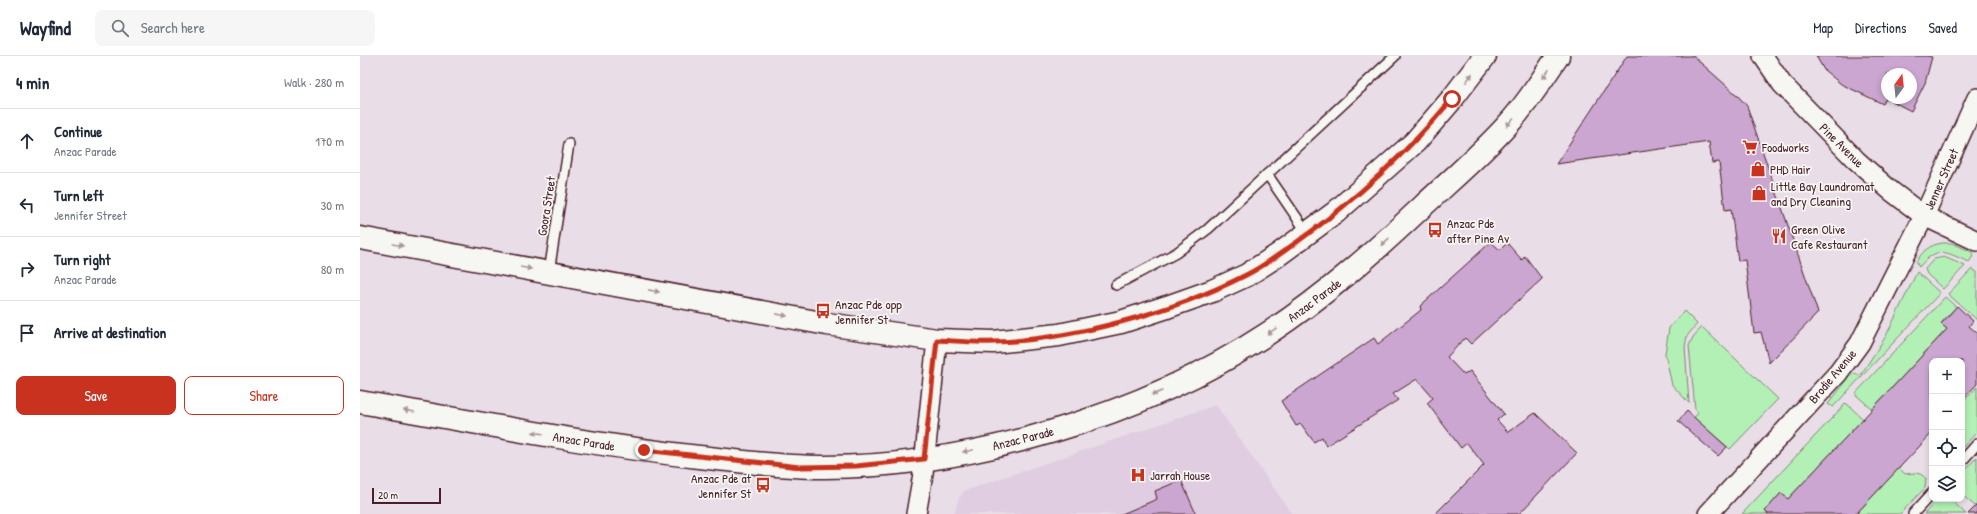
<!DOCTYPE html>
<html lang="en">
<head>
<meta charset="utf-8">
<style>
	:root { --surface:#fff; --page:#f6f6f7; --text:#1f2937; --muted:#747a83; --line:#e0e1e3; --accent:#c8321e }
	body { margin:0; font-family:"Patrick Hand",sans-serif; background:var(--page); color:var(--text) }
	.controls { position:absolute; right:12px; bottom:12px; display:grid; overflow:hidden; border-radius:8px; box-shadow:0 2px 6px #0003 }
	.controls button { width:36px; height:36px; display:grid; place-items:center; padding:0; border:0; border-bottom:1px solid var(--line); background:var(--surface); color:var(--text); font:20px sans-serif }
	.compass { position:absolute; left:1521px; top:12px; width:36px; height:36px; border-radius:50%; background:var(--surface); box-shadow:0 2px 6px #0003; rotate:15deg }
	.scale { position:absolute; left:12px; bottom:10px; width:69px; box-sizing:border-box; padding-left:4px; border:2px solid #4a1f2b; border-top:0; font-size:11px; line-height:14px; white-space:nowrap; color:#4a1f2b; -webkit-text-stroke:3px #f6f6f2; paint-order:stroke }
	.stop { position:absolute; width:12px; height:12px; margin:-9px; border:3px solid #c8321e; border-radius:50%; background:#fff }
	.stop.end { background:#c8321e; border-color:#fff; box-shadow:0 1px 4px #0008 }
	.list { margin:0; padding:0; list-style:none }
	h2 { display:flex; justify-content:space-between; align-items:center; height:52px; margin:0; padding:0 16px; font-size:17px }
	h2 small { font-size:13px; font-weight:400; color:var(--muted) }
	.list li { display:grid; grid-template-columns:26px 1fr auto; gap:12px; align-items:center; box-sizing:border-box; height:64px; padding:0 16px; border-top:1px solid var(--line) }
	.list b { display:block; font-size:15px; white-space:nowrap }
	.list p { margin:0; font-size:13px; white-space:nowrap; color:var(--muted) }
	.list em { font-size:13px; font-style:normal; color:var(--muted) }
	.actions { display:flex; gap:8px; padding:12px 16px }
	.actions a { flex:1; padding:9px 0; border:1px solid var(--accent); border-radius:8px; text-align:center; font-size:14px; color:var(--accent) }
	.actions .main { background:var(--accent); color:#fff }
	.icon { flex:none; width:22px; height:22px; fill:none; stroke:currentColor; stroke-width:2; stroke-linecap:round; stroke-linejoin:round }
	.map { position:relative; flex:none; width:1617px; height:458px; overflow:hidden }
	header { display:flex; align-items:center; gap:24px; box-sizing:border-box; height:56px; padding:0 20px; background:var(--surface); border-bottom:1px solid var(--line) }
	header strong { font-size:19px }
	nav { display:flex; gap:22px; margin-inline-start:auto; font-size:14px }
	.search { width:280px; height:36px; background:var(--page); display:flex; align-items:center; gap:10px; box-sizing:border-box; padding:0 14px; border-radius:8px; color:var(--muted); font-size:15px }
	main { display:flex }
	aside { flex:1; background:var(--surface) }
	.map>svg:first-child { display:block }
</style>
</head>
<body>
<header>
<strong>Wayfind</strong>
<div class="search"><svg class="icon" aria-label="search" viewBox="0 0 24 24"><circle cx="10" cy="10" r="6"/><path d="M15 15l6 6"/></svg>Search here</div>
<nav><a>Map</a><a>Directions</a><a>Saved</a></nav>
</header>
<main>
<aside>
<h2>4 min<small>Walk · 280 m</small></h2>
<ul class="list">
<li><svg class="icon" aria-label="ahead" viewBox="0 0 24 24"><path d="M12 20V5M6 11l6-6 6 6"/></svg><div><b>Continue</b><p>Anzac Parade</p></div><em>170 m</em></li>
<li><svg class="icon" aria-label="left" viewBox="0 0 24 24"><path d="M17 20v-9H6M10 6l-5 5 5 5"/></svg><div><b>Turn left</b><p>Jennifer Street</p></div><em>30 m</em></li>
<li><svg class="icon" aria-label="right" viewBox="0 0 24 24"><path d="M7 20v-9h11M14 6l5 5-5 5"/></svg><div><b>Turn right</b><p>Anzac Parade</p></div><em>80 m</em></li>
<li><svg class="icon" aria-label="arrive" viewBox="0 0 24 24"><path d="M6 21V4h12l-3 4 3 4H6"/></svg><div><b>Arrive at destination</b></div></li>
</ul>
<div class="actions"><a class="main">Save</a><a>Share</a></div>
</aside>
<div class="map">
<svg width="1617" height="458" viewBox="0 0 1617 458">
	<rect width="100%" height="100%" fill="#e9dee8"/>
	<filter id="ink" filterUnits="userSpaceOnUse"><feTurbulence type="fractalNoise" baseFrequency=".025" numOctaves="2"/><feDisplacementMap in="SourceGraphic" scale="8" xChannelSelector="R" yChannelSelector="G"/><feConvolveMatrix kernelMatrix="1 2 1 2 8 2 1 2 1" color-interpolation-filters="sRGB"/></filter>
	<g filter="url(#ink)">
		<path fill="#e0cde1" d="M 856,349 L 932,458 L 594,458 L 599,442 L 604,435 Z"/>
		<path fill="#b2f0b6" stroke="#7e8870" d="M 1582,187 L 1592,187 L 1612,196 L 1613,200 L 1609,206 C 1585,196 1578,189 1559,211 L 1556,206 C 1563,195 1569,189 1582,187 Z
			M 1584,201 L 1605,210 L 1583,233 L 1567,218 L 1565,213 L 1574,203 Z
			M 1612,213 L 1617,216 L 1617,264 L 1588,238 Z
			M 1557,216 L 1580,237 L 1473,351 L 1468,348 L 1493,317 L 1500,320 L 1526,280 Z
			M 1585,241 L 1596,251 L 1581,267 L 1587,273 L 1512,353 L 1495,338 Z
			M 1324,255 L 1337,268 L 1327,280 L 1325,291 L 1329,347 L 1312,329 L 1305,298 L 1309,272 Z
			M 1342,271 L 1418,343 L 1370,393 L 1334,362 L 1338,357 L 1335,353 L 1329,290 L 1333,281 Z
			M 1617,331 L 1617,376 L 1602,392 L 1602,347 Z
			M 1486,347 L 1503,363 L 1428,443 L 1421,437 L 1405,455 L 1408,458 L 1382,458 Z
			M 1617,401 L 1617,449 L 1615,450 L 1602,439 L 1602,417 Z
			M 1539,412 L 1545,418 C 1554,417 1560,415 1566,423 L 1565,432 L 1540,458 L 1496,458 Z
			M 1578,443 L 1590,443 L 1606,458 L 1564,458 Z"/>
		<path fill="#caa6d0" stroke="#4a1f2b" fill-rule="evenodd" d="M 1267,0 L 1333,0 L 1377,39 L 1387,50 L 1458,257 L 1409,307 L 1401,276 L 1394,277 L 1385,204 L 1378,205 L 1371,153 L 1365,154 L 1359,106 L 1352,107 L 1349,86 L 1196,108 Z
			M 1456,0 L 1567,0 L 1572,1 L 1565,27 L 1551,55 L 1526,42 L 1523,48 L 1481,28 L 1464,14 ZM 1527,18 L 1551,18 L 1551,42 L 1527,42 Z
			M 1131,186 L 1140,194 L 1147,187 L 1162,204 L 1165,200 L 1182,223 L 1111,288 L 1105,282 L 1087,301 L 1104,319 L 1110,315 L 1144,358 L 1137,364 L 1148,376 L 1175,357 L 1217,397 L 1159,458 L 1075,458 L 1124,409 L 1107,387 L 1101,392 L 1067,347 L 1073,342 L 1057,323 L 1033,338 L 1038,344 L 966,390 L 962,381 L 954,386 L 941,368 L 936,370 L 921,345 L 1014,282 L 1018,288 L 1061,254 L 1060,250 Z
			M 1597,250 L 1613,265 L 1609,270 L 1617,277 L 1617,328 L 1602,344 L 1602,305 L 1572,305 L 1572,377 L 1496,458 L 1408,458 L 1405,455 L 1421,437 L 1428,443 L 1587,273 L 1581,268 Z
			M 1327,355 L 1367,391 L 1358,400 L 1318,365 Z
			M 821,424 L 836,458 L 762,458 L 797,443 L 795,435 Z
			M 1617,449 L 1617,458 L 1608,458 Z"/>
		<g fill="none" stroke-linecap="round" stroke-linejoin="round">
			<g stroke="#4a1f2b" stroke-width="12">
				<path id="service" d="M 907,118 L 948,178
					M 189,216 L 209,88
					M 756,229 L 816,197 L 848,173 L 1035,0
					M 1602,405 L 1617,388
					M 1553,458 L 1572,437"/>
			</g>
			<g stroke="#4a1f2b" stroke-width="22">
				<path id="minor" d="M 1403,0 L 1422,28 L 1496,104 L 1531,135 L 1564,160 L 1617,185
					M 556,458 L 563,418 L 577,284
					M 1348,458 L 1478,317 L 1500,287 L 1564,160 L 1617,42"/>
			</g>
			<g stroke="#4a1f2b" stroke-width="25">
				<path id="primary" d="M 0,182 L 467,268 L 577,284 L 633,286 L 699,279 L 761,266 L 807,251 L 852,235 L 887,219 L 918,199 L 976,156 L 1055,86 L 1092,43 L 1125,0
					M 0,346 C 113,366 226,388 339,401 C 379,405 420,411 460,411 C 608,412 784,359 907,278 C 964,241 1014,196 1063,150 C 1093,122 1124,96 1151,65 C 1168,46 1183,22 1198,0"/>
			</g>
			<use href="#service" stroke="#f6f6f2" stroke-width="9"/>
			<use href="#minor" stroke="#f6f6f2" stroke-width="19"/>
			<use href="#primary" stroke="#f6f6f2" stroke-width="22"/>
		</g>
		<defs><path id="oneway-solid" d="M-6-.8H1V-3.2L6.5 0L1 3.2V.8H-6Z"/></defs>
		<g fill="#a99598">
			<use href="#oneway-solid" transform="translate(1186 18) rotate(125)"/>
			<use href="#oneway-solid" transform="translate(1109 22) rotate(-53)"/>
			<use href="#oneway-solid" transform="translate(1150 66) rotate(132)"/>
			<use href="#oneway-solid" transform="translate(1025 186) rotate(137)"/>
			<use href="#oneway-solid" transform="translate(38 189) rotate(10)"/>
			<use href="#oneway-solid" transform="translate(166 212) rotate(10)"/>
			<use href="#oneway-solid" transform="translate(294 235) rotate(11)"/>
			<use href="#oneway-solid" transform="translate(422 259) rotate(11)"/>
			<use href="#oneway-solid" transform="translate(912 275) rotate(146)"/>
			<use href="#oneway-solid" transform="translate(797 337) rotate(157)"/>
			<use href="#oneway-solid" transform="translate(49 355) rotate(-170)"/>
			<use href="#oneway-solid" transform="translate(178 377) rotate(-171)"/>
			<use href="#oneway-solid" transform="translate(608 395) rotate(168)"/>
		</g>
	</g>
	<g fill="none" stroke-linecap="round" stroke-linejoin="round" filter="url(#ink)">
		<path stroke="#c8321e" stroke-width="5" d="M 284,394 L 440,411 L 496,410 L 564,403 L 577,284 C 596,285 615,287 634,286 C 713,284 816,255 886,219 C 904,210 921,197 937,186 C 994,145 1047,97 1092,43"/>
	</g>
	<defs>
		<g id="supermarket-bare" transform="scale(1.2)"><path d="M-6-5.5h2.5l.6 2H6L4.5 2H-2.5L-4.4-4H-6ZM-1.5 3.2a1.3 1.3 0 1 0 .1 0ZM3 3.2a1.3 1.3 0 1 0 .1 0Z" fill="#c8321e" stroke="#f6f6f2" stroke-width="2.5" paint-order="stroke"/></g>
		<g id="shop-bare" transform="scale(1.2)"><path d="M-5-2.5h2.3a2.7 3.5 0 0 1 5.4 0H5L5.5 6h-11ZM-1.5-2.5h3a1.5 2.3 0 0 0-3 0Z" fill="#c8321e" stroke="#f6f6f2" stroke-width="2.5" paint-order="stroke"/></g>
		<g id="bus-bare" transform="scale(1.2)"><path d="M-5-6H5V4H4V6H2V4H-2V6H-4V4H-5ZM-3.5-4V0h7V-4ZM-3.5 1.2v1.5H-2V1.2ZM2 1.2v1.5H3.5V1.2Z" fill="#c8321e" stroke="#f6f6f2" stroke-width="2.5" paint-order="stroke"/></g>
		<g id="restaurant-bare" transform="scale(1.2)"><path d="M-5-6h1v4h1v-4h1v4h1v-4h1v5L-1.5 .5V6h-2V.5L-5-1ZM5-6V6H3V1.5H1.5Q1.5-4 5-6Z" fill="#c8321e" stroke="#f6f6f2" stroke-width="2.5" paint-order="stroke"/></g>
		<g id="hospital-bare" transform="scale(1.2)"><path d="M-5-5h3v3.5h4V-5h3V5h-3V1.5h-4V5h-3Z" fill="#c8321e" stroke="#f6f6f2" stroke-width="2.5" paint-order="stroke"/></g>
	</defs>
	<g fill-rule="evenodd">
		<use href="#supermarket-bare" x="1390" y="91"/>
		<use href="#shop-bare" x="1398" y="113"/>
		<use href="#shop-bare" x="1399" y="137"/>
		<use href="#bus-bare" x="1075" y="174"/>
		<use href="#restaurant-bare" x="1419" y="180"/>
		<use href="#bus-bare" x="463" y="255"/>
		<use href="#hospital-bare" x="778" y="419"/>
		<use href="#bus-bare" x="403" y="429"/>
	</g>
	<g text-anchor="middle" dominant-baseline="central" stroke-width="3.5" stroke-linejoin="round" paint-order="stroke">
		<g font-size="13" fill="#4a1f2b" stroke="#f6f6f2">
			<text transform="translate(1482 89) rotate(45)">Pine Avenue</text>
			<text transform="translate(1581 123) rotate(-66)">Jenner Street</text>
			<text transform="translate(186 150) rotate(-81)">Goora Street</text>
			<text transform="translate(954 244) rotate(-37)">Anzac Parade</text>
			<text transform="translate(1472 320) rotate(-50)">Brodie Avenue</text>
			<text transform="translate(663 382) rotate(-14)">Anzac Parade</text>
			<text transform="translate(224 385) rotate(9)">Anzac Parade</text>
		</g>
		<g font-size="13" fill="#4a1f2b" stroke="#f6f6f2" text-anchor="start">
			<text x="1402" y="91">Foodworks</text>
			<text x="1410" y="113">PHD Hair</text>
			<text x="1411" y="130">Little Bay Laundromat<tspan x="1411" dy="15">and Dry Cleaning</tspan></text>
			<text x="1087" y="167">Anzac Pde<tspan x="1087" dy="15">after Pine Av</tspan></text>
			<text x="1431" y="173">Green Olive<tspan x="1431" dy="15">Cafe Restaurant</tspan></text>
			<text x="475" y="248">Anzac Pde opp<tspan x="475" dy="15">Jennifer St</tspan></text>
			<text x="790" y="419">Jarrah House</text>
			<text x="391" y="422" text-anchor="end">Anzac Pde at<tspan x="391" dy="15">Jennifer St</tspan></text>
		</g>
	</g>
</svg>
<div class="controls">
<button>+</button>
<button>−</button>
<button><svg class="icon" aria-label="locate" viewBox="0 0 24 24"><circle cx="12" cy="12" r="6"/><path d="M12 2v4M12 18v4M2 12h4M18 12h4"/></svg></button>
<button><svg class="icon" aria-label="layers" viewBox="0 0 24 24"><path d="M12 4l9 5-9 5-9-5zM3 14l9 5 9-5"/></svg></button>
</div>
<svg class="compass" viewBox="-18 -18 36 36"><path d="M0-13l5 13h-10z" fill="#e53935"/><path d="M0 13l5-13h-10z" fill="#747a83"/></svg>
<div class="scale">20 m</div>
<div class="stop" style="left:1092px;top:43px"></div>
<div class="stop end" style="left:284px;top:394px"></div>
</div>
</main>
</body>
</html>
